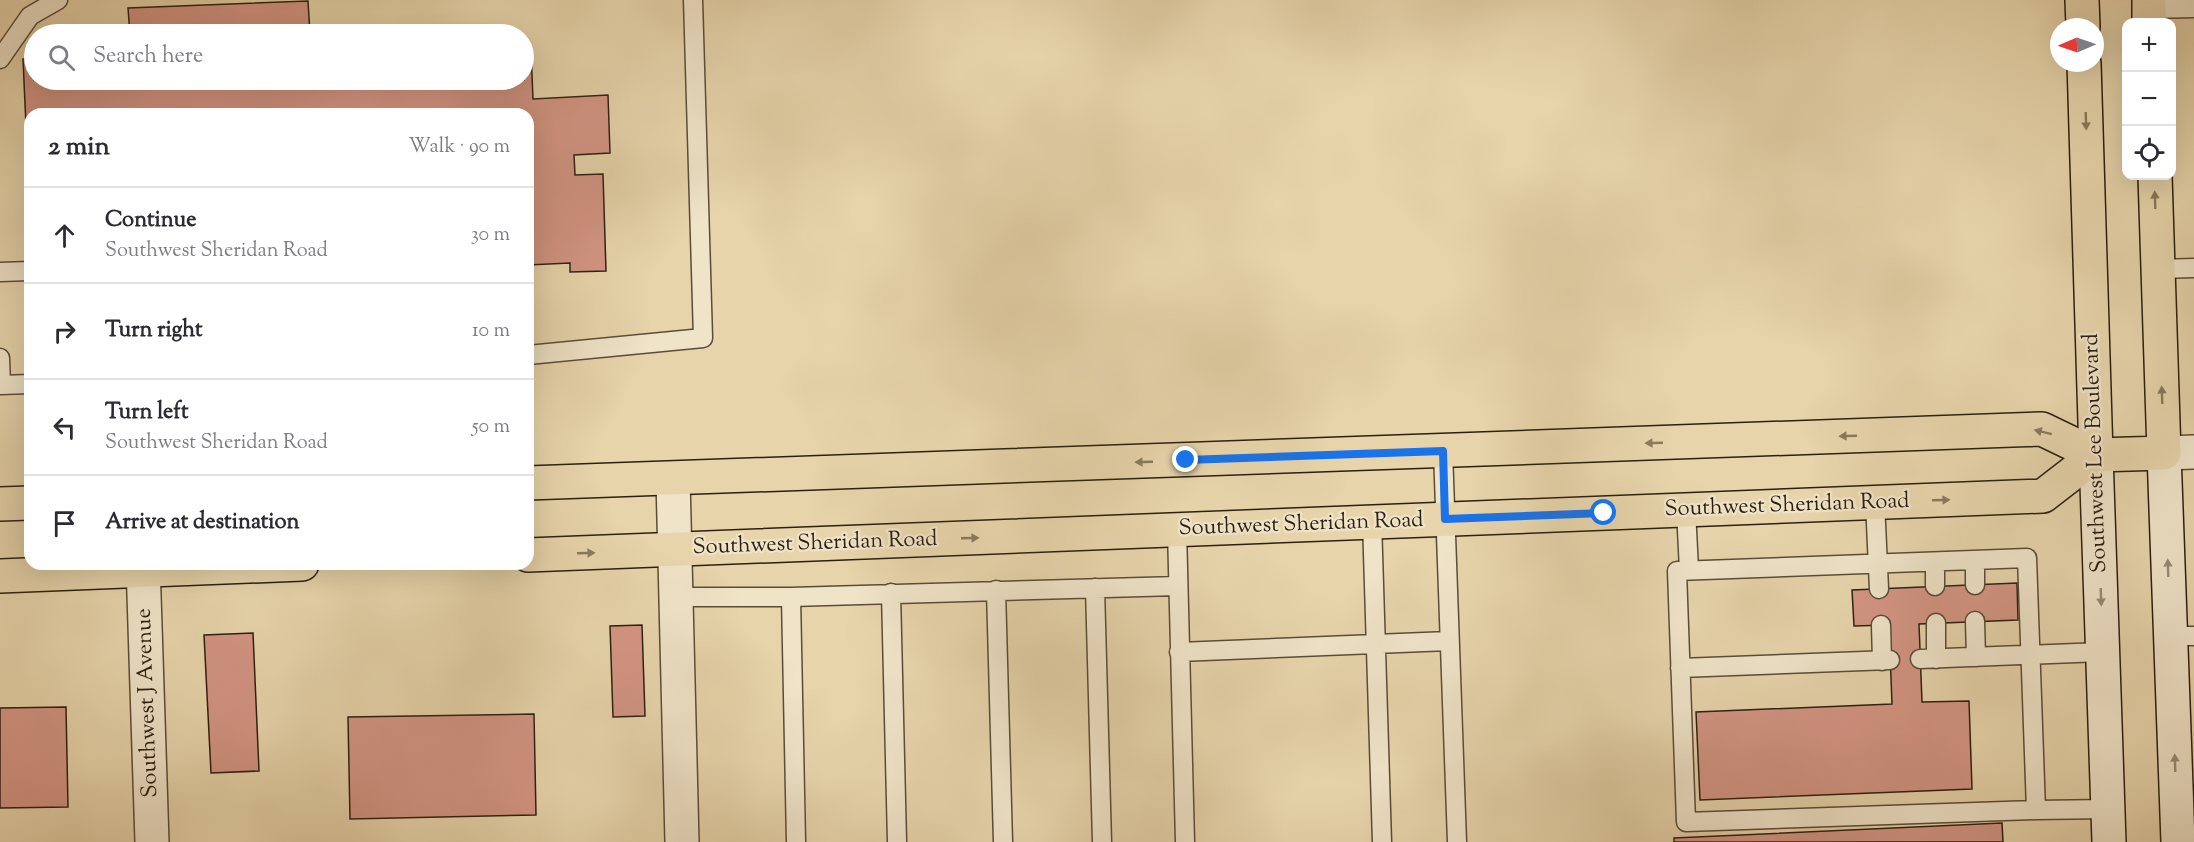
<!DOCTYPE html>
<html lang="en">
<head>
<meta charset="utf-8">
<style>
	:root { --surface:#fff; --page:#f7f7f7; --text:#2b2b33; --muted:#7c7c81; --line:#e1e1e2 }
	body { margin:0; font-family:"Sorts Mill Goudy",serif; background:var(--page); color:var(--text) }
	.controls { position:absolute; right:18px; top:18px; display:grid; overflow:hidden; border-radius:12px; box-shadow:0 6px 24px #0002 }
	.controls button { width:54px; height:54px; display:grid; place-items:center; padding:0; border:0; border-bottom:2px solid var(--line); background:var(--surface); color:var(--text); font:30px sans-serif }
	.compass { position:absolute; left:2050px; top:18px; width:54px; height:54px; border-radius:50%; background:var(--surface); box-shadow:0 6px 24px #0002; rotate:268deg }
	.stop { position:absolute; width:18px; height:18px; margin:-14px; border:4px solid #1a73e8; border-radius:50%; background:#fff }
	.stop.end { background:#1a73e8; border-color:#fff; box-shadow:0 2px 6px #0008 }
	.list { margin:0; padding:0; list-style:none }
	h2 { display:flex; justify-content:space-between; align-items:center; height:78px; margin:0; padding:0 24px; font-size:26px }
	h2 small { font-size:20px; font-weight:400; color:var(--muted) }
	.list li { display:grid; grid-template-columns:39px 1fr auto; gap:18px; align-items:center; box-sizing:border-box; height:96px; padding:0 24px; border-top:2px solid var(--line) }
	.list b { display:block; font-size:22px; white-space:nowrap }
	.list p { margin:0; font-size:20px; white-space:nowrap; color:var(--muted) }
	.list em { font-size:20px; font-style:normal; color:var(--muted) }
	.icon { flex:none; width:33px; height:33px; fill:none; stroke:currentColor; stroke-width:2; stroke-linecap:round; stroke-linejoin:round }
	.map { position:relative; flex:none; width:2194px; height:842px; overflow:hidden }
	.search { position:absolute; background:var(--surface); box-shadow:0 6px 24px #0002; left:24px; top:24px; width:510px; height:66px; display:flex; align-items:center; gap:15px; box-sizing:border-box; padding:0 21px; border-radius:33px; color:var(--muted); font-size:22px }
	.panel { position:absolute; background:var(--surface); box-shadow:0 6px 24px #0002; left:24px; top:108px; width:510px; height:462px; border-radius:18px }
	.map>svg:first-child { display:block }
</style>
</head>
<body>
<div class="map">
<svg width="2194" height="842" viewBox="0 0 2194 842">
	<rect width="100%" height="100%" fill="#e7d4ab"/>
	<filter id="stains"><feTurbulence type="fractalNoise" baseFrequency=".00333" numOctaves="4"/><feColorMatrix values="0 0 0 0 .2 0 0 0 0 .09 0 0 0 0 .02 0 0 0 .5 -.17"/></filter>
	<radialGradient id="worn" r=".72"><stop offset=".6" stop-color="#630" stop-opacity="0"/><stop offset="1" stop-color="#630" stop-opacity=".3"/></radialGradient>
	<path fill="#d39584" stroke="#2c1f12" stroke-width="1.5" d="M 308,1 L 310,34 L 130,34 L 128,8 Z
		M 524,51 L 531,51 L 533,99 L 608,95 L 610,153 L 574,155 L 575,175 L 603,174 L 606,271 L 570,272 L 570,263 L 528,265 L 528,114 L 30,114 L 30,171 L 28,171 L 23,59 L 34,59 L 34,80 L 524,80 Z
		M 2017,583 L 2018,620 L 1919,624 L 1922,702 L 1969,701 L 1972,789 L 1700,800 L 1696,712 L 1892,704 L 1889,625 L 1854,626 L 1852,590 Z
		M 642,625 L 645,716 L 613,717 L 610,626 Z
		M 253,633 L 259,771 L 211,773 L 204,635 Z
		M 66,707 L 68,807 L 0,808 L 0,708 Z
		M 534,714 L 536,815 L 350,819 L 348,717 Z
		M 2002,823 L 2003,842 L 1674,842 L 1674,838 Z"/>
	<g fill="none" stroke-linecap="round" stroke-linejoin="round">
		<g stroke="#5b4c38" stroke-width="21">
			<path id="service" d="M 2149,9 L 2194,8
				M 0,59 L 30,16 L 58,0
				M 2158,269 L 2194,268
				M 0,272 L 30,271
				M 528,355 L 703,338 L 693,0
				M 0,358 L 1,385 L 30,384
				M 1443,451 L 1457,842
				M 1875,502 L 1879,589
				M 1686,510 L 1689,570
				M 1372,521 L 1382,842
				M 1177,530 L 1185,842
				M 2027,558 L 2036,810 L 1686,822 L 1677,571 Z
				M 1975,560 L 1975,585
				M 1935,562 L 1935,586
				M 1095,588 L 1102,842
				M 996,590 L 1003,842
				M 891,593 L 897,842
				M 676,597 L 791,597 L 1178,586
				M 791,597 L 796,842
				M 1975,621 L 1976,657
				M 1936,623 L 1936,659
				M 1881,625 L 1882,661
				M 2171,636 L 2194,636
				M 1179,652 L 1449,641
				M 1920,659 L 2102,652
				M 1680,668 L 1890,660
				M 2036,810 L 2108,809"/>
		</g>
		<g stroke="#5b4c38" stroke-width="36">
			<path id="minor" d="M 673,479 L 682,842"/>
		</g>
		<g stroke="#5b4c38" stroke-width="36">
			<path id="tertiary" d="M 2164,453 L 2194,452
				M 143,564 L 152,842"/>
		</g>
		<g stroke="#2c1f12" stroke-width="36">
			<path id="secondary" d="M 2164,453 L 2178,842
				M 2096,455 L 2109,842"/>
		</g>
		<g stroke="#2c1f12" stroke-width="36">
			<path id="primary" d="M 2082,0 L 2083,27
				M 2149,0 L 2149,22
				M 2084,63 L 2096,455
				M 528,483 L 2042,429 L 2096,455 L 2164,453 L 2155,176
				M 0,504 L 30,503
				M 528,555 L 2043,496 L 2096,455
				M 0,576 L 302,564"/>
		</g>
		<use href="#service" stroke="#efe3c8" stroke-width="18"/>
		<use href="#minor" stroke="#efe3c8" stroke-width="33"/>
		<use href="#tertiary" stroke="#efe3c8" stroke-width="33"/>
		<use href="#secondary" stroke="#efe3c8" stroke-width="33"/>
		<use href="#primary" stroke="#e7d4ab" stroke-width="33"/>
	</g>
	<defs><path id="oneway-solid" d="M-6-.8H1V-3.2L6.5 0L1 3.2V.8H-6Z" transform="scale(1.5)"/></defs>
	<g fill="#8a7a5e">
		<use href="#oneway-solid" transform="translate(2086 121) rotate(88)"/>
		<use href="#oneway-solid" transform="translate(2155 200) rotate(-92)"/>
		<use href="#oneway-solid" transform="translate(2162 395) rotate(-92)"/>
		<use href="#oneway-solid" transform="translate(2043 432) rotate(-166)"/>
		<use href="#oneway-solid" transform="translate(1848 436) rotate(178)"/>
		<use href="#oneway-solid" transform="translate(1654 443) rotate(178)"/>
		<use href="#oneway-solid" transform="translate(1144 462) rotate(178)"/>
		<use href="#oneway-solid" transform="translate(1941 500) rotate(-2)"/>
		<use href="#oneway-solid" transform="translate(970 538) rotate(-2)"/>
		<use href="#oneway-solid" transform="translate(586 553) rotate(-2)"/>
	</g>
	<g fill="#978b76">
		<use href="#oneway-solid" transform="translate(2168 568) rotate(-92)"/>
		<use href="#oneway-solid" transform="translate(2101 597) rotate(88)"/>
		<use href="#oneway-solid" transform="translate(2175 763) rotate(-92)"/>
	</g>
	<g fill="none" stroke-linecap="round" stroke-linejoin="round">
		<path stroke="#1a73e8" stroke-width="8" d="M 1186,460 L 1443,451 L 1445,519 L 1604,513"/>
	</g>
	<g text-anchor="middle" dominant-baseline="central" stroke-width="4.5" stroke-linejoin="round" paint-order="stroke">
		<g font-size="22" fill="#2c1f12" stroke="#efe3c8">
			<text transform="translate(2096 453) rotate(-92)">Southwest Lee Boulevard</text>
			<text transform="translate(1787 506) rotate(-2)">Southwest Sheridan Road</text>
			<text transform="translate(1301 525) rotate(-2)">Southwest Sheridan Road</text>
			<text transform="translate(815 544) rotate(-2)">Southwest Sheridan Road</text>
			<text transform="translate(148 703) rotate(-92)">Southwest J Avenue</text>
		</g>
	</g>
	<rect width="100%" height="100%" filter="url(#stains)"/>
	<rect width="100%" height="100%" fill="url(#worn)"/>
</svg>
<div class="controls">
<button>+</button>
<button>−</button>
<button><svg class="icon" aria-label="locate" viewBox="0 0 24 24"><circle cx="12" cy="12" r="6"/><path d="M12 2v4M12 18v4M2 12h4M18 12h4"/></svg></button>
</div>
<svg class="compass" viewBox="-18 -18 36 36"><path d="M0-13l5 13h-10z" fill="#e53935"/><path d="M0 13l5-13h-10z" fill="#7c7c81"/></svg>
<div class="stop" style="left:1604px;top:513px"></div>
<div class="stop end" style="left:1186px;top:460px"></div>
<div class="search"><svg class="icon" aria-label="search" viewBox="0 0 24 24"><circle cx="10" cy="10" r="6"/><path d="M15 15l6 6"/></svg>Search here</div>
<section class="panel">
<h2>2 min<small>Walk · 90 m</small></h2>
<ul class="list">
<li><svg class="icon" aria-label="ahead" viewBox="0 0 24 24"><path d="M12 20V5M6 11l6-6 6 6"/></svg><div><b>Continue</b><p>Southwest Sheridan Road</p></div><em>30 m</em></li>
<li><svg class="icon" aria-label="right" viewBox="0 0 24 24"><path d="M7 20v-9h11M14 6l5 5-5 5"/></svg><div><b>Turn right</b></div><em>10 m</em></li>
<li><svg class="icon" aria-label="left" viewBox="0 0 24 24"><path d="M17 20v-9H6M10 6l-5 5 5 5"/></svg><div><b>Turn left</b><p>Southwest Sheridan Road</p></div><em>50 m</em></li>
<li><svg class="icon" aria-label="arrive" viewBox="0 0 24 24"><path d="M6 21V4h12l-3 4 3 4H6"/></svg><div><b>Arrive at destination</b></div></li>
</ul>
</section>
</div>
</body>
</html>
